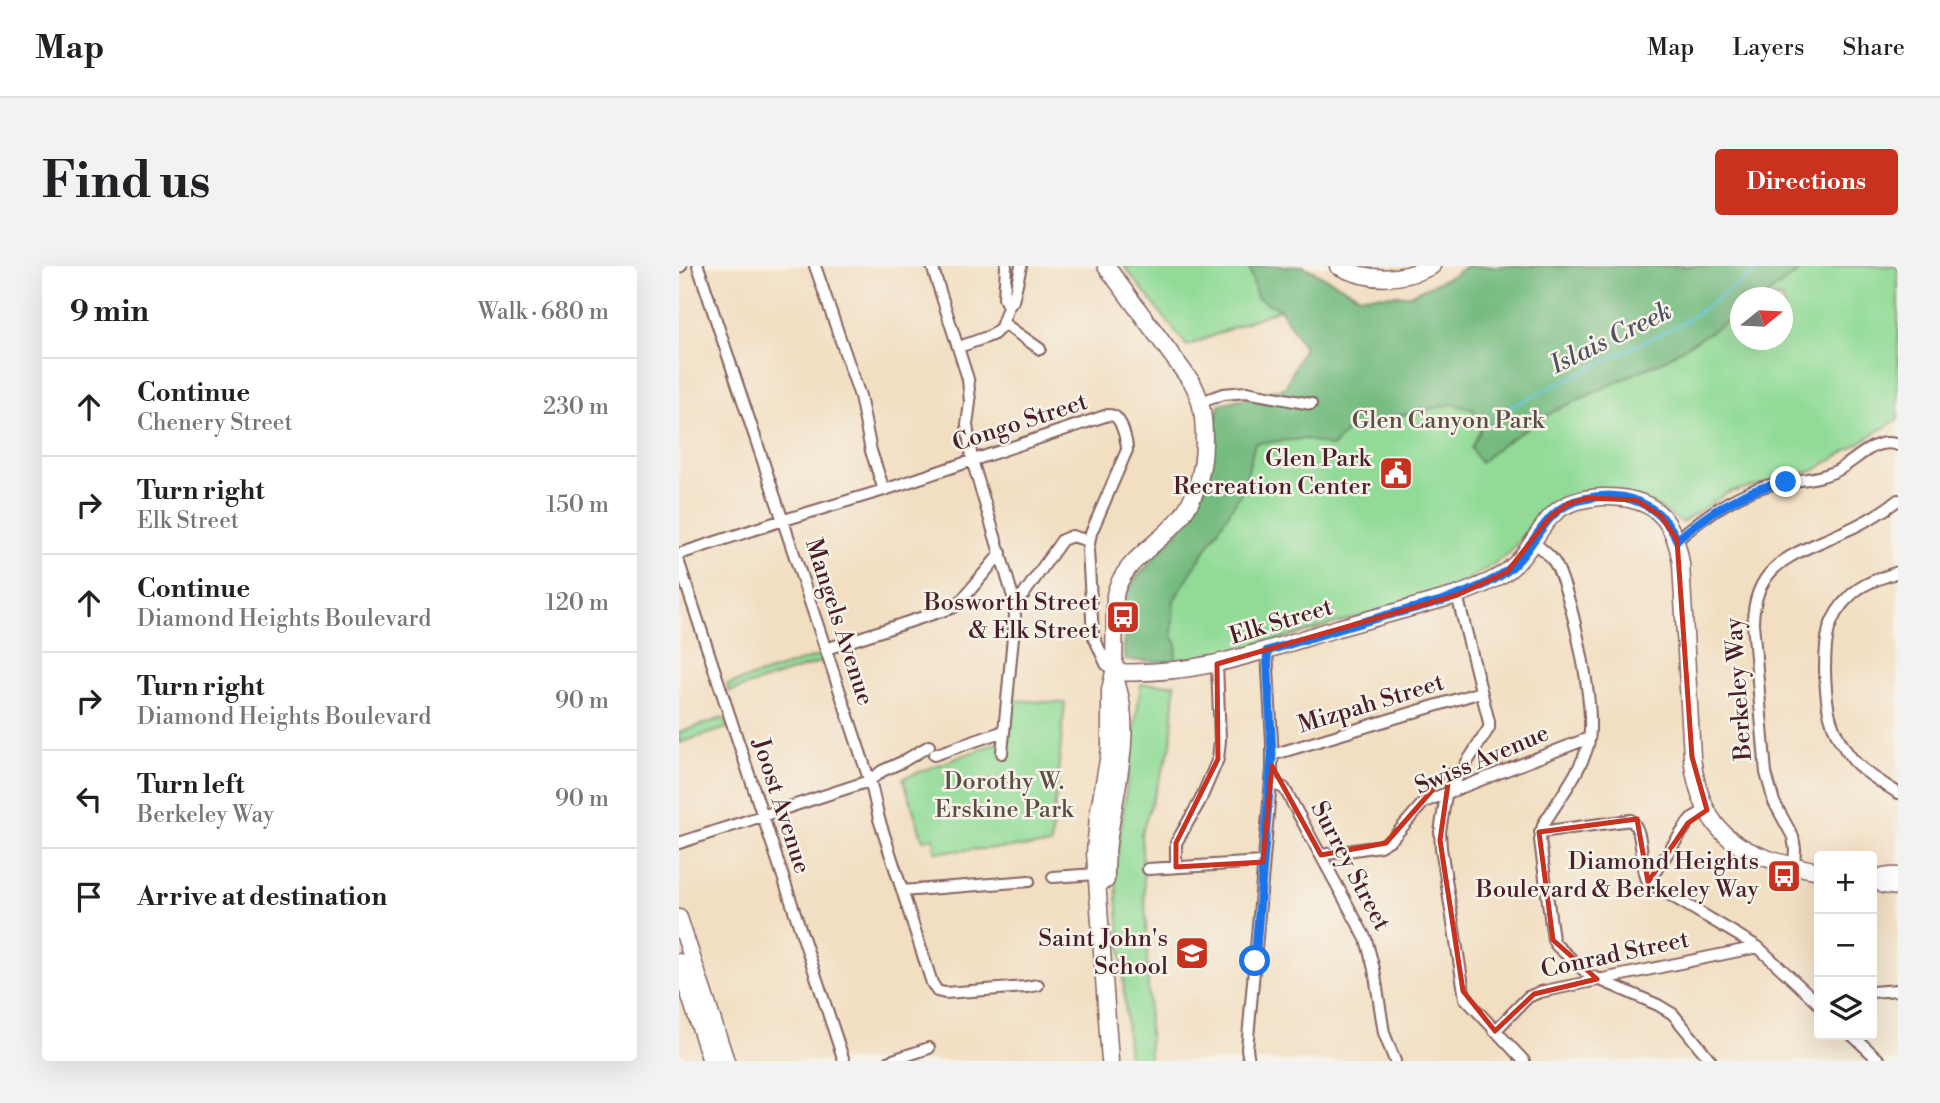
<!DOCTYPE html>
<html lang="en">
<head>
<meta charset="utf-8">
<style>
	:root { --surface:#fff; --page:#f2f2f2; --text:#202124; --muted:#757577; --line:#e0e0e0; --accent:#c8321e }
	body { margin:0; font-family:"Libre Bodoni",serif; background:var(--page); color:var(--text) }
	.controls { position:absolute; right:21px; bottom:21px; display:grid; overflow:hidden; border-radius:7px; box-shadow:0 7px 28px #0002 }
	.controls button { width:63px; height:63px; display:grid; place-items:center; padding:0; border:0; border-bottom:2px solid var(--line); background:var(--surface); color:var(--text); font:35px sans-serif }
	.compass { position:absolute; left:1051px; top:21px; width:63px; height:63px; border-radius:50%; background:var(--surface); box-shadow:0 7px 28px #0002; rotate:72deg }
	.stop { position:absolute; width:21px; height:21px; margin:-16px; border:5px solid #1a73e8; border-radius:50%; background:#fff }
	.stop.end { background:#1a73e8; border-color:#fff; box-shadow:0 2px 7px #0008 }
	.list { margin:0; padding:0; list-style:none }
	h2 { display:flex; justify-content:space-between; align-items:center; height:91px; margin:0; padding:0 28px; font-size:30px }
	h2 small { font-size:23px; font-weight:400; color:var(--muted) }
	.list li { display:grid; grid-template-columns:46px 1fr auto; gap:21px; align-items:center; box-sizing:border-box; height:98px; padding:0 28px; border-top:2px solid var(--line) }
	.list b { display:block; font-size:26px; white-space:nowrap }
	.list p { margin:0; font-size:23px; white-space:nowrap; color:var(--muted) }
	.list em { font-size:23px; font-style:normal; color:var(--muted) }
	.icon { flex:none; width:38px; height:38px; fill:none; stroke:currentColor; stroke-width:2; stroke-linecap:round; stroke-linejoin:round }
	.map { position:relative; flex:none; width:1219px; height:795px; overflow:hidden; border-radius:7px }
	header { display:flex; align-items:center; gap:42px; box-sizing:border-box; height:98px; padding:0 35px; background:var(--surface); border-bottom:2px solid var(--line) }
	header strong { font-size:33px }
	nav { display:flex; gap:38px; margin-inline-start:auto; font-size:24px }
	.intro { display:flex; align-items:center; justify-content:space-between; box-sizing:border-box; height:168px; padding:0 42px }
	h1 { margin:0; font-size:49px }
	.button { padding:18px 32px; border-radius:7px; background:var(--accent); color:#fff; font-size:24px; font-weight:700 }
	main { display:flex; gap:42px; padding:0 42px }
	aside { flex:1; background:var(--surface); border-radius:7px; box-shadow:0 7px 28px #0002 }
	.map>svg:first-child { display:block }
</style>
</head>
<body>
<header>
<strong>Map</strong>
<nav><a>Map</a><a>Layers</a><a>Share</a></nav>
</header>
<div class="intro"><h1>Find us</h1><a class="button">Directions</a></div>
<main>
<aside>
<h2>9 min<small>Walk · 680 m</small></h2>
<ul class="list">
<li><svg class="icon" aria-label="ahead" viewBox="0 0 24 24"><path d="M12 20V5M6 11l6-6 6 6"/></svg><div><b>Continue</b><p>Chenery Street</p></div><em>230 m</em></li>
<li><svg class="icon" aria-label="right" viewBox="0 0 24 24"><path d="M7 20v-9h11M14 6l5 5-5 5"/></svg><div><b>Turn right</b><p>Elk Street</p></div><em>150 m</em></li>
<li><svg class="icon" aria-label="ahead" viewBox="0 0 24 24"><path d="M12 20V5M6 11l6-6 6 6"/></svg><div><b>Continue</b><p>Diamond Heights Boulevard</p></div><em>120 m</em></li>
<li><svg class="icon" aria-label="right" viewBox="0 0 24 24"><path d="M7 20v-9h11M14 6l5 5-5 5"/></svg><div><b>Turn right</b><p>Diamond Heights Boulevard</p></div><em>90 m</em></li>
<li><svg class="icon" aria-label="left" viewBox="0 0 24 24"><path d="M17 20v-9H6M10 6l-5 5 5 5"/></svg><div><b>Turn left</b><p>Berkeley Way</p></div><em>90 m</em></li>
<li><svg class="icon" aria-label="arrive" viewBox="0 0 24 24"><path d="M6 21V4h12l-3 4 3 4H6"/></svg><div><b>Arrive at destination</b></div></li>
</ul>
</aside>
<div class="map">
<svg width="1219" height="795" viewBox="0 0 1219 795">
	<rect width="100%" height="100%" fill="#f7f3e8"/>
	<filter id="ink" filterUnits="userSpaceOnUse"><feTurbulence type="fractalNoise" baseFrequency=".0143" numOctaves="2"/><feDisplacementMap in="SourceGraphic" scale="14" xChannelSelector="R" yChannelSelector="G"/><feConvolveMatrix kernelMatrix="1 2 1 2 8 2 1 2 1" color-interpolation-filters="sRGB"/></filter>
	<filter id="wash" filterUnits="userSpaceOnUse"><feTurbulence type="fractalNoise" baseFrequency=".00686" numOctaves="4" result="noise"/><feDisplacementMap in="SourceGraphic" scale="28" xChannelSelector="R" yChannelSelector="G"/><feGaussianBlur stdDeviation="1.57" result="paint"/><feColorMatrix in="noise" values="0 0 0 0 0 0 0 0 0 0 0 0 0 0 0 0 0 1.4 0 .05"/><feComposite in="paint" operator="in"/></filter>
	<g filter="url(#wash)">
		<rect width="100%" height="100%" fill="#f2dec1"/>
		<path fill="#91db97" stroke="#6e7d61" stroke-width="2" fill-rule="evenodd" d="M 445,0 L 624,0 L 681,30 L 731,29 L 775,9 L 787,0 L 1219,0 L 1219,153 L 1136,204 L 1048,227 L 1003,256 L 972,236 L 883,233 L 860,249 L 830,287 L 812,300 L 768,325 L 551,388 L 498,396 L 448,394 L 445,391 L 446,330 L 453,317 L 497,268 L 528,217 L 538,148 L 541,138 L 645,113 L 601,43 L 508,80 ZM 1062,32 L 1104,32 L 1104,74 L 1062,74 Z
			M 145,388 L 147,394 L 50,426 L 48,419 Z
			M 462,418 L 496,418 L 492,479 L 462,568 L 467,653 L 471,795 L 450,795 L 436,603 Z
			M 330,434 L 386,437 L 372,579 L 256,586 L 255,572 L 244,574 L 224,512 L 326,474 Z
			M 44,452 L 48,462 L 0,477 L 0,466 Z"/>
		<path fill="#74bb80" stroke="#5f6d56" stroke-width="2" d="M 570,0 L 624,0 L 681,30 L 731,29 L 775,9 L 787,0 L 1127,0 L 1085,31 L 1062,32 L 1061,48 L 983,95 L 877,144 L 822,179 L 801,197 L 792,182 L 801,165 L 795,144 L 774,138 L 700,154 L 669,164 L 653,181 L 627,173 L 576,177 L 564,224 L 495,334 L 493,370 L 498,378 L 496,396 L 448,394 L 445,391 L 446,330 L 453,317 L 497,268 L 528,217 L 538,148 L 541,138 L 606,122 L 625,81 L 601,43 L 578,32 Z"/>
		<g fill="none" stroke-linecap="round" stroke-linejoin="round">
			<path stroke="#61c7de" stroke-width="2.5" d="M 826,144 L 1008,55 L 1084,0"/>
		</g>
	</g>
	<g filter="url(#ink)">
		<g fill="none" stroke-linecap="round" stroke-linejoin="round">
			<g stroke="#856260" stroke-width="14">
				<path id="minor" d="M 19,0 L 193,522 L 200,553 L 253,717 L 258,725 L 266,727 L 347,721 L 359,719
					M 136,0 L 181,130 L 192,185 L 205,224
					M 253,0 L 289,113 L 291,136 L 288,159 L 293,194 L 335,334
					M 327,0 L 325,32 L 329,41
					M 0,1 L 2,0
					M 324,57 L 361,83
					M 280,81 L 308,71 L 315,68 L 322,61 L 329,41 L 334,35 L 342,0
					M 522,136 L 544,128 L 567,126 L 632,138
					M 998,274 C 1025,250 1058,226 1095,218 C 1115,214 1138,214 1157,205 C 1178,195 1195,170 1219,179
					M 854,276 C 864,284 874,291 879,303 C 894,339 918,443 909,479 C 903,503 878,536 864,559 L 861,574 L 874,674 L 877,679 L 910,709 L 979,739 L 994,748 L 1032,795
					M 0,288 L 95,257 L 205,224 L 429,149 C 431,149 433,149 435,150 C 443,153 448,177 448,184 L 412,267 L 409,284 L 414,369 L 427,398 L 435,406
					M 0,297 L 165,795
					M 1219,306 C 1203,312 1183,317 1171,330 C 1148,352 1146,373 1146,404 C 1147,441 1150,465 1175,495 C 1187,508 1204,517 1219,527
					M 778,329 L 810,456 L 810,462 L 767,529 L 761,566 L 762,582 L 786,732 L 845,795
					M 147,383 L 275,341 L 282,335 L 322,287
					M 323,487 L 336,350 L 335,334 L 345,328 L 383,274 L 393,270 L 410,275
					M 255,489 L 325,465
					M 593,489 L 802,426
					M 592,517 L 605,522 L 609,529 L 687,673 L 695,703 L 705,767 L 716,795
					M 861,566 L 952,554 C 966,566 960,599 969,616
					M 0,577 L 190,515 L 203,505 L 223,496 L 250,480
					M 642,589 L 701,580 L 713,573 L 745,536 L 910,472
					M 1115,600 L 1116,583 L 1114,571 L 1095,536 L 1087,507 L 1074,357 C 1075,297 1116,288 1162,267 C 1183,258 1201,248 1219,234
					M 497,601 L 497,577 L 521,535 L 539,493 L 541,474 L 538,398
					M 469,603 L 584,596
					M 374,611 L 417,608
					M 969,616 L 1079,681 L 1140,738
					M 969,616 L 1009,557 L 1015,551 L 1028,544
					M 223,625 L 350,615
					M 1193,726 L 1219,724
					M 816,765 L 849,731 L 861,726 L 1079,681
					M 1173,769 L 1201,795
					M 211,795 L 250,782
					M 570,795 L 568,783 L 593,503 L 593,476 L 588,385"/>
			</g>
			<g stroke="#856260" stroke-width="19">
				<path id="secondary" d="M 427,0 L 514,118 C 524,137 525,155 525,176 C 525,204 517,234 498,256 C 477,280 443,296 436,329 L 435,406 L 431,424 L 431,483 L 419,550 L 416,587 L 431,795
					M 659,0 C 690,16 722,15 753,0
					M 435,406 C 520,410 580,386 659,362 C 699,351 739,340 778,329 C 801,320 826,312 842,292 C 856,276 864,254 882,242 C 895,234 908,232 923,231 C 972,230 995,249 1002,298 L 1013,491 C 1023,574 1065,591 1140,605
					M 1193,612 C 1201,613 1208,609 1219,610
					M 1198,612 L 1204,619 L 1219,621
					M 427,614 C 425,549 458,483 438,418
					M 0,652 L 47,795
					M 0,696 L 32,795"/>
			</g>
			<use href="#minor" stroke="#fff" stroke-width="10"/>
			<use href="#secondary" stroke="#fff" stroke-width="16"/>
		</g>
	</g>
	<g fill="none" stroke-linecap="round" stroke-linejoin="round" filter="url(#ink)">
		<path stroke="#1a73e8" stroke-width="9" d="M 576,695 L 593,489 L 588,385 C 627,373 666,361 705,350 C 745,339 791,331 825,307 C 857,285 862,241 905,233 C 944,224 981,236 998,274 C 1029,247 1065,223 1107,216"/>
	</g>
	<path fill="none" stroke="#c8321e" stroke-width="5" stroke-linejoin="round" d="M 909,232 L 957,234 L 982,250 L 998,274 L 1013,491 L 1028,544 L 1009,557 L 969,616 L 958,553 L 860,566 L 874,674 L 918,713 L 855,728 L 816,765 L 784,725 L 761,574 L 771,504 L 707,577 L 642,589 L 593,500 L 584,596 L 497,601 L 497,577 L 539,493 L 538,398 L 778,329 L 828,306 L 871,251 L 889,238 Z"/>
	<defs>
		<g id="civic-square" transform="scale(1.75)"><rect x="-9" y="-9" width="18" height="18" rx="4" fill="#c8321e" stroke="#f7f3e8"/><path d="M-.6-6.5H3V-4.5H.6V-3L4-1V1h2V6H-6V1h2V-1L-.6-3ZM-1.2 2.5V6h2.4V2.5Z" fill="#fff"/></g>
		<g id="bus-square" transform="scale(1.75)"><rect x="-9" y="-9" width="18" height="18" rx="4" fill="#c8321e" stroke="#f7f3e8"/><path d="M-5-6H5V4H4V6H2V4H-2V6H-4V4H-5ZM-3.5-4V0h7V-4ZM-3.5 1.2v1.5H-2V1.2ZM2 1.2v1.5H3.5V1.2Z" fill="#fff"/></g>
		<g id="school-square" transform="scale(1.75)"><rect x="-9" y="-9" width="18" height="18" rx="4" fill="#c8321e" stroke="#f7f3e8"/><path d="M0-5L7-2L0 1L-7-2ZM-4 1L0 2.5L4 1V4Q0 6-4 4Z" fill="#fff"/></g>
	</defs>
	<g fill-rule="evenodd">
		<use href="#civic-square" x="717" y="207"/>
		<use href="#bus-square" x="444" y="351"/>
		<use href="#bus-square" x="1105" y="610"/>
		<use href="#school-square" x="513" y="687"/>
	</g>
	<g text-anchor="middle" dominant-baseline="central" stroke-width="5" stroke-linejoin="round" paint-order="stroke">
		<g font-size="24" fill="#5c4e46" stroke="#f7f3e8">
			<text x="769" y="155">Glen Canyon Park</text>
			<text x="325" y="516">Dorothy W.<tspan x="325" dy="28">Erskine Park</tspan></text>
		</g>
		<g font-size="24" fill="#4a1f2b" stroke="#f7f3e8">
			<text transform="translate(341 157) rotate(-18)">Congo Street</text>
			<text transform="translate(160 356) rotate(72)">Mangels Avenue</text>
			<text transform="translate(602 356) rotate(-17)">Elk Street</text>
			<text transform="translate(1060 423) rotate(-94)">Berkeley Way</text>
			<text transform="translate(692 438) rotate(-17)">Mizpah Street</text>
			<text transform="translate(803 494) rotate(-23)">Swiss Avenue</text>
			<text transform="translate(102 540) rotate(72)">Joost Avenue</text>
			<text transform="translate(671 600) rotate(62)">Surrey Street</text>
			<text transform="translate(936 689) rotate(-12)">Conrad Street</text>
		</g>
		<g font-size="24" fill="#4a1f2b" stroke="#f7f3e8" text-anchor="end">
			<text x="692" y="193">Glen Park<tspan x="692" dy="28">Recreation Center</tspan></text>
			<text x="420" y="337">Bosworth Street<tspan x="420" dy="28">&amp; Elk Street</tspan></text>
			<text x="1080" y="596">Diamond Heights<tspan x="1080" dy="28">Boulevard &amp; Berkeley Way</tspan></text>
			<text x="489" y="673">Saint John's<tspan x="489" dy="28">School</tspan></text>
		</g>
		<g font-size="26" font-style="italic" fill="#515161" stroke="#f7f3e8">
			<text transform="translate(932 72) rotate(-26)">Islais Creek</text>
		</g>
	</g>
</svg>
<div class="controls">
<button>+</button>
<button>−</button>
<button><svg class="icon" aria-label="layers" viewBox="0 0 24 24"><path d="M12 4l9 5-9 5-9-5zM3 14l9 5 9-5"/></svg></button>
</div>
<svg class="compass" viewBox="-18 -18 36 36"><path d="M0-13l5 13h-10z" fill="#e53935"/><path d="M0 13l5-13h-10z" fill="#757577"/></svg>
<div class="stop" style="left:576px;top:695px"></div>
<div class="stop end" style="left:1107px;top:216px"></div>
</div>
</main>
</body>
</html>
